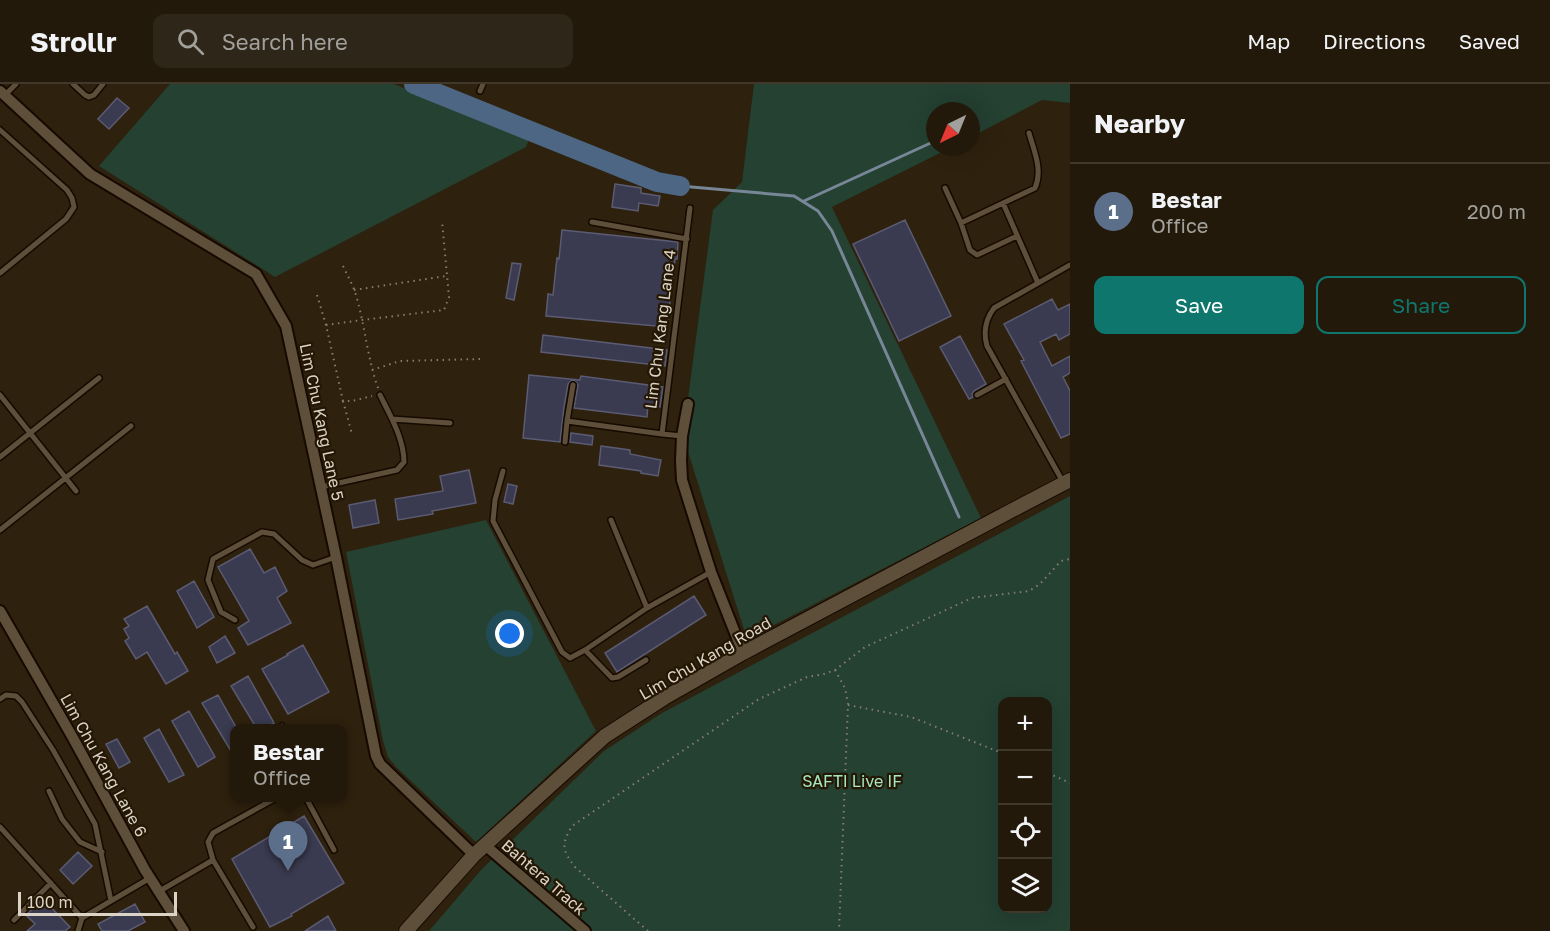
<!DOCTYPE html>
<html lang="en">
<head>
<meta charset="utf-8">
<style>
	:root { --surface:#22190a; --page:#2e2618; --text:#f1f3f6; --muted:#a2a09c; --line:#3f382b; --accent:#0f766e }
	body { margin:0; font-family:"Golos Text",sans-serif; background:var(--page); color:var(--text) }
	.controls { position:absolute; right:18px; bottom:18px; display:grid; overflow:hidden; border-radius:12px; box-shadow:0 6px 24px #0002 }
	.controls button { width:54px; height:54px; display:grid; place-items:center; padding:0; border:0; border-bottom:2px solid var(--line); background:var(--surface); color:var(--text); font:30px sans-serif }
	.compass { position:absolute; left:926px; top:18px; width:54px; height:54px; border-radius:50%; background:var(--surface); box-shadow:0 6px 24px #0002; rotate:223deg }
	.scale { position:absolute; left:18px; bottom:15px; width:159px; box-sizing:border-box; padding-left:6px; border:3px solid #dcd3c7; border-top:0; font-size:16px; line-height:21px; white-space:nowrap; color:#dcd3c7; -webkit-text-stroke:4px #241804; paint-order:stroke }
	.you { position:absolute; left:510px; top:550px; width:21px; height:21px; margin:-15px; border:4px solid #fff; border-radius:50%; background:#1a73e8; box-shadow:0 0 0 9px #1a73e833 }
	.badge { display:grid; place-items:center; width:39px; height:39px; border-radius:50%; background:var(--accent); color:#fff; font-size:20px; font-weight:700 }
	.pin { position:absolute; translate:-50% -50px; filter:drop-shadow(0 2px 3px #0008) }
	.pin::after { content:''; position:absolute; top:32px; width:21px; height:18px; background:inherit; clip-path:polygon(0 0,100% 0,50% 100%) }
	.popup { position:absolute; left:230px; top:640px; width:117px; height:78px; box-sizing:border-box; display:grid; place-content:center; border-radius:12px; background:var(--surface); filter:drop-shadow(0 2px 4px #0005); font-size:20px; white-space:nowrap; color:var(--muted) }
	.popup b { font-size:22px; color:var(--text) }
	.popup::after { content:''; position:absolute; left:50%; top:100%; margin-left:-12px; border:12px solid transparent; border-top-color:var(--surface) }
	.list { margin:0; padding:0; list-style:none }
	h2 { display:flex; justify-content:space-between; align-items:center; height:78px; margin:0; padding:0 24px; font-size:26px }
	h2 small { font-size:20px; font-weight:400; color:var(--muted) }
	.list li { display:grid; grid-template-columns:39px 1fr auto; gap:18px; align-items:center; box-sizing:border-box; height:96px; padding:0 24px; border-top:2px solid var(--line) }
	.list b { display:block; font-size:22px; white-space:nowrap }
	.list p { margin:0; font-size:20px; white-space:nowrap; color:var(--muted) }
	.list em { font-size:20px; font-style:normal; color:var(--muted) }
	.actions { display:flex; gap:12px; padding:18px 24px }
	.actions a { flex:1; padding:14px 0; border:2px solid var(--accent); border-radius:12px; text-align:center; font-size:21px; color:var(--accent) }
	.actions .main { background:var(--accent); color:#fff }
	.icon { flex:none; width:33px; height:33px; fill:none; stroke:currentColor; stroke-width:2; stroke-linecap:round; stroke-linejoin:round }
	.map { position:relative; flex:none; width:1070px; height:847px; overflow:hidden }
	header { display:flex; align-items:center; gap:36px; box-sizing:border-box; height:84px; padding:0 30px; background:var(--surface); border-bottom:2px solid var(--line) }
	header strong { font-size:28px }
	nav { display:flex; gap:33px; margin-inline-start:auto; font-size:21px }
	.search { width:420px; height:54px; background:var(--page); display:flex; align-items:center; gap:15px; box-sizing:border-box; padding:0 21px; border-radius:12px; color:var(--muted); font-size:22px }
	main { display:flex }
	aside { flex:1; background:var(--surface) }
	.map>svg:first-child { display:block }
</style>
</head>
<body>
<header>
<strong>Strollr</strong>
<div class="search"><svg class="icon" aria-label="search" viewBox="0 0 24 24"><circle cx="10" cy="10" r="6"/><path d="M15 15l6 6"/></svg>Search here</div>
<nav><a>Map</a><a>Directions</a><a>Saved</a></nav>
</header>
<main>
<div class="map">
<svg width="1070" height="847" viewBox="0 0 1070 847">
	<rect width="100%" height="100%" fill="#2e210d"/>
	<path fill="#244132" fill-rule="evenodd" d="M 170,0 L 394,0 L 529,56 L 526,63 L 275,193 L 99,82 Z
		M 754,0 L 1070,0 L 1070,19 L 1042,16 L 971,53 L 971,27 L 935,27 L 935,63 L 952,63 L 832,123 L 981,434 L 747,555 L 683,352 L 713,126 L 742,98 Z
		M 1070,412 L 1070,847 L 429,847 L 481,786 L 604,667 L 662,629 ZM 1002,618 L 1048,618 L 1048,824 L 1002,824 Z
		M 486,436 L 596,647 L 476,758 L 396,683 L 388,673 L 383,657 L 346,468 Z"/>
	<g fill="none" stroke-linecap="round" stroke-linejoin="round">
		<path stroke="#788797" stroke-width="3" d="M 680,102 L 794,112 L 818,127 L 832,147 L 959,433
			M 804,117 L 935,57"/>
		<path stroke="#4d6683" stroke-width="20" d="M 414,0 L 657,98 L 680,102"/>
	</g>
	<path fill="#3a3a50" stroke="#5b5b73" stroke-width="1.5" d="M 117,14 L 129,24 L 109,45 L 98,35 Z
		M 615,100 L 641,104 L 641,109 L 660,112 L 658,122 L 639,119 L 638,127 L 612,123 Z
		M 905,136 L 951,232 L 899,257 L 853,160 Z
		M 562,146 L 678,158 L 677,175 L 675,175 L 667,243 L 546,232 L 548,210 L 553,211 L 557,174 L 559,175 Z
		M 512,179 L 521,180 L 514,216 L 506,214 Z
		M 1052,215 L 1058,226 L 1070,220 L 1070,250 L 1059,256 L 1056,250 L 1040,258 L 1052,282 L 1070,272 L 1070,289 L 1063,293 L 1070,307 L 1070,350 L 1061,354 L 1021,277 L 1024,276 L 1004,240 Z
		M 543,251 L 667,266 L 665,282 L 541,268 Z
		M 960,252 L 986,300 L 974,307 L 972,310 L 973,313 L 969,315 L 940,263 Z
		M 529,291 L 580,296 L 581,292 L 663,303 L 660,323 L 648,321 L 647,333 L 574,324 L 578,301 L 576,298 L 572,296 L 568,300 L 564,323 L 560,358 L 523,354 Z
		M 571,349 L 593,352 L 592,361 L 570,358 Z
		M 601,362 L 630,366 L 630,370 L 661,376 L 658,392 L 641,389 L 641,387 L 599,381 Z
		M 469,386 L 476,419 L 432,427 L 433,430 L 398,436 L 395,415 L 443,407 L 440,392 Z
		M 508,400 L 517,402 L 513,420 L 504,418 Z
		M 375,416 L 379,439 L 353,444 L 349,421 Z
		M 250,465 L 264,489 L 275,483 L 287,507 L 277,514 L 291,539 L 248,561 L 238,544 L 249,537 L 218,483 Z
		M 194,497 L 214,533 L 197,544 L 177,507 Z
		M 694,512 L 706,531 L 617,588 L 605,569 Z
		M 147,522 L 175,570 L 177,568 L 188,587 L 166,600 L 147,568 L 136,575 L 125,557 L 129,554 L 124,545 L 129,542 L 124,535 Z
		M 225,552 L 235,569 L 217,579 L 209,563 Z
		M 303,561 L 329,608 L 288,630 L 262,585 L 288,571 L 287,570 Z
		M 248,592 L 274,639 L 263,645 L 257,645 L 231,602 Z
		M 218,611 L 237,645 L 234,645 L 234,672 L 202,619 Z
		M 189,627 L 215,673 L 198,683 L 172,637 Z
		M 159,645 L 184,691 L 169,698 L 144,654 Z
		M 117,655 L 130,678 L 119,684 L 106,660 Z
		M 304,732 L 344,799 L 291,830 L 292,832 L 270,843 L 232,775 Z
		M 78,768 L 92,782 L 73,800 L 60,786 Z
		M 43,815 L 70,843 L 65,847 L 27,847 L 35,840 L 26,831 Z
		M 135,820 L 145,838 L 128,847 L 102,847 L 98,840 Z
		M 328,832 L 336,847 L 305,847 Z"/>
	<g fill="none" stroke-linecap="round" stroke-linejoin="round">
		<g stroke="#160a00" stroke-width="8">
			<path id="service" d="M 73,0 L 85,11 L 89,13 L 94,11 L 103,0
				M 480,7 L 483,0
				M 5,11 L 16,0
				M 0,46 L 67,106 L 72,114 L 74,123 L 66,135 L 0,189
				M 945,104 L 961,139 L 970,166 L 977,171 L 1017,152
				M 1003,119 L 1038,199
				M 592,138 L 687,155
				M 961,139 L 1035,104 C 1043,86 1034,67 1029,49
				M 573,301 L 567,337 L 662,350
				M 0,311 L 76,407
				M 977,311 L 1006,295
				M 392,335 L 450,339
				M 682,352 L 662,350 L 690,124
				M 565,358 L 567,337
				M 0,373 L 99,294
				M 503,387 L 495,416 L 493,437 L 562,568 L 570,574 L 585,566 L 647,524 L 711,488
				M 1063,398 L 987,262 C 983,248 985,236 994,224 L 1070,181
				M 321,403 L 397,386 L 404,378 C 404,355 390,331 380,311
				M 611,436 L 647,524
				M 0,446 L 131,342
				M 235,536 L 221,528 L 208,496 L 213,475 L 262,448 L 274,450 L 302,476 L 313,481 L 336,473
				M 585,566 L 612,594 L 618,593 L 646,576
				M 0,615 L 6,611 L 16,612 L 22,618 L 53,666 L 95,740 L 111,817
				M 282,642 L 284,644
				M 49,707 L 62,735 L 80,758 L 102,768
				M 306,714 L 334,766
				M 0,743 L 82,834
				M 158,808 L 213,776
				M 14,836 L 51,799
				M 253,843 L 213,776 L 208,758 L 213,749 L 276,714
				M 78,847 L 82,834 L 150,794"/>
		</g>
		<g stroke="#160a00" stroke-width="14">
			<path id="minor" d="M 0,7 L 90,90 L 256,190 L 286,242 L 336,473 L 376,672 L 380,680 L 474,771
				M 688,320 L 682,352 L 681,377 L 682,396 L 711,488 L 743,569
				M 0,527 L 73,654 L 145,786 L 184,847
				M 485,761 L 585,847"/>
		</g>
		<g stroke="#160a00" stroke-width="16">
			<path id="secondary" d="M 406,847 L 474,771 L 605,652 L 664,614 L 743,569 L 1005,430 L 1070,396"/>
		</g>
		<path stroke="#897e6e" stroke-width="2" stroke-dasharray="1.5 4.5" stroke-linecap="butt" d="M 343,182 C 347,191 352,199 355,208 C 365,240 367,273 378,304
			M 354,206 L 446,192
			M 317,211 L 326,241 L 343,317 L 352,317 L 372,312
			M 326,241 L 362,236 L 444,226 L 449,213 L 442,137
			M 372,286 L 400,277 L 481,275
			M 343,317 L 352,350
			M 835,586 L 845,604 L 848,620 L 839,847
			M 848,621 L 911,633 L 1002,669
			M 1048,689 L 1070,699
			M 648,847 L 575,783 C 562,766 561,761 572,742 L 759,615 L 807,593 L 824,590 L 835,586 L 865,563 L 972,514 L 1029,507 L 1040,500 L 1061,477 L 1070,475"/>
		<use href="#service" stroke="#5e4f3a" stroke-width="5"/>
		<use href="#minor" stroke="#5e4f3a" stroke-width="10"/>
		<use href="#secondary" stroke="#5e4f3a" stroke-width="14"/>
	</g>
	<g text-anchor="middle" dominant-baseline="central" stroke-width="4.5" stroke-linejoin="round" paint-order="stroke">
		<g font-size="16" fill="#dcd3c7" stroke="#241804">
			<text transform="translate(660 245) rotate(-83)">Lim Chu Kang Lane 4</text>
			<text transform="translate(322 338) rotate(78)">Lim Chu Kang Lane 5</text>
			<text transform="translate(705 574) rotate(-30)">Lim Chu Kang Road</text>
			<text transform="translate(104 681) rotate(61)">Lim Chu Kang Lane 6</text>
			<text transform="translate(544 793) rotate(41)">Bahtera Track</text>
		</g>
		<g font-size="16" fill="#a4e7c2" stroke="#241804">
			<text x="852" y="697">SAFTI Live IF</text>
		</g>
	</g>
</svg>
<div class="controls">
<button>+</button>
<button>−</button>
<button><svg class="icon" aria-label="locate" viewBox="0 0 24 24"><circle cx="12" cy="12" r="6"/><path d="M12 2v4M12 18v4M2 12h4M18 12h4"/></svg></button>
<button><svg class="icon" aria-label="layers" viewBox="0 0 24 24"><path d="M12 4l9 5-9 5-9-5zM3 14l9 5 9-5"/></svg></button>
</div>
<svg class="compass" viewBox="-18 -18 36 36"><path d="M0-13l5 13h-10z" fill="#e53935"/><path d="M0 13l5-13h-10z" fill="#a2a09c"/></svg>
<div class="scale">100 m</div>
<div class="you"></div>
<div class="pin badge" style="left:288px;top:787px;background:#5c6f8a">1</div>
<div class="popup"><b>Bestar</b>Office</div>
</div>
<aside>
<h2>Nearby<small></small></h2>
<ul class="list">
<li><span class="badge" style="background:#5c6f8a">1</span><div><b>Bestar</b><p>Office</p></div><em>200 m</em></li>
</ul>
<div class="actions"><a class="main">Save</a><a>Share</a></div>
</aside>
</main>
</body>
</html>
